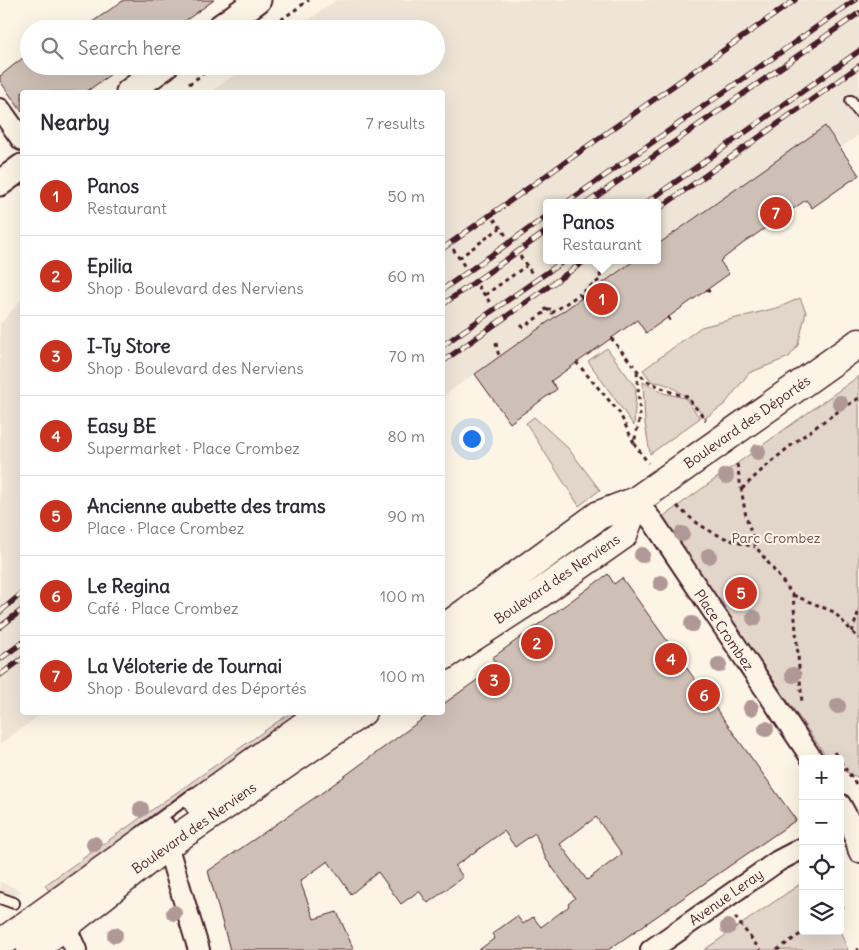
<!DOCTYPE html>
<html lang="en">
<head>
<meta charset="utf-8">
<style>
	:root { --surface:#fff; --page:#f2f2f3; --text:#2b2b33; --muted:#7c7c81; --line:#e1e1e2; --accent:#c8321e }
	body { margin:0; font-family:Delius,sans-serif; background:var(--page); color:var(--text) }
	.controls { position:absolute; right:15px; bottom:15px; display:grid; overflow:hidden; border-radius:5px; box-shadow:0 5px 20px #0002 }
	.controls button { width:45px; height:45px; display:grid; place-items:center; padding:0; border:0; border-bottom:1px solid var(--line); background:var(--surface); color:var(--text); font:25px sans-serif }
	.you { position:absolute; left:471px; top:438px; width:18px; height:18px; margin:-12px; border:4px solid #fff; border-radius:50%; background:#1a73e8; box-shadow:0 0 0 8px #1a73e833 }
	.badge { display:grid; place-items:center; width:32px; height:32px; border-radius:50%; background:var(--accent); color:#fff; font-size:16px; font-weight:700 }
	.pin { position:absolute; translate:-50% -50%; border:2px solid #fff; box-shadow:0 1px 5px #0006 }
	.popup { position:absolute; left:543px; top:199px; width:118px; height:65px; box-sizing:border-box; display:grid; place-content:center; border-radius:5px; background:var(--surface); filter:drop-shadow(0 1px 4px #0005); font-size:16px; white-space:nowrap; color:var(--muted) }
	.popup b { font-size:19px; color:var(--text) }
	.popup::after { content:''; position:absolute; left:50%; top:100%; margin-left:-10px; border:10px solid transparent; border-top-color:var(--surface) }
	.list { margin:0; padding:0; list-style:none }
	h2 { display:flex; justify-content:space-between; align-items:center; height:65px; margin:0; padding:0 20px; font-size:21px }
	h2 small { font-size:16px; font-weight:400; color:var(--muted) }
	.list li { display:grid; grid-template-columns:32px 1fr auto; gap:15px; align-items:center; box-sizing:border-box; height:80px; padding:0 20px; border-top:1px solid var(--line) }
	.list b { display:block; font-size:19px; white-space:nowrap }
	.list p { margin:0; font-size:16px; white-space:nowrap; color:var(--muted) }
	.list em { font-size:16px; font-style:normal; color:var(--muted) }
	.icon { flex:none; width:28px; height:28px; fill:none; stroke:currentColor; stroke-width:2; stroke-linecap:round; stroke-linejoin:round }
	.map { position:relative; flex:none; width:859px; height:950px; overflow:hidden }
	.search { position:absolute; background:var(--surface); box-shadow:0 5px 20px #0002; left:20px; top:20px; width:425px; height:55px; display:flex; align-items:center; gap:12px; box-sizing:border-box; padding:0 18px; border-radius:28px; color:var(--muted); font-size:19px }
	.panel { position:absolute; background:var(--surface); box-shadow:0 5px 20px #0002; left:20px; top:90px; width:425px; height:625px; border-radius:5px }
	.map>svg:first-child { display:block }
</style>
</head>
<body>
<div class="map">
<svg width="859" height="950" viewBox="0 0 859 950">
	<rect width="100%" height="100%" fill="#fcf5e5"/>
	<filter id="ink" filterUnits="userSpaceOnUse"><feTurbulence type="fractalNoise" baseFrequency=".02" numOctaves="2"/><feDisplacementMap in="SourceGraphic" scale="10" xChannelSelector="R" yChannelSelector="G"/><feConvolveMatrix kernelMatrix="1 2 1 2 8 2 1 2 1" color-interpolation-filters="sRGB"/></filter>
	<g filter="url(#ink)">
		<path fill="#eee5d7" d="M 336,0 L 859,0 L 859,135 L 842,147 L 825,126 L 657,245 L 657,203 L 547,203 L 547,260 L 635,260 L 443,396 L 442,92 L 211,92 L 246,66 L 436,66 L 436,29 L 297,29 Z
			M 22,299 L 22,712 L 43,713 L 0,744 L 0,324 Z
			M 0,882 L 22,891 L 0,906 Z"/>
		<path fill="#e2d5ca" stroke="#967a7a" d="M 800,298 L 806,312 L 798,345 L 789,357 L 749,373 L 725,404 L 705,418 C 692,403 675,382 652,382 L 643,370 L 701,327 L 780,307 Z
			M 607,348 L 636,388 L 634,426 L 588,361 Z
			M 859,376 L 859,777 L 857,777 L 840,769 L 840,759 L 828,759 L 661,518 Z
			M 643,382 L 663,393 L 685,398 L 700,418 L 650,454 L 645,423 Z
			M 534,417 L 568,448 L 600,490 L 579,506 L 526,423 Z
			M 290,713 L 298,713 L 49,891 L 45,885 Z
			M 800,884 L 803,884 L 803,931 L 840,931 L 848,950 L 704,950 Z"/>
		<path fill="#cfc0b7" stroke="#4a1f2b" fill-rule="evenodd" d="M 124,0 L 214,0 L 174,29 L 82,29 Z
			M 29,53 L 29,66 L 122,66 L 86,92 L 22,92 L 22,112 L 0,81 L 0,76 Z
			M 825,126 L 859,175 L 812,208 L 806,200 L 745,242 L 720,261 L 729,274 L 646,333 L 637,320 L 551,381 L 557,389 L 510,423 L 475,374 L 635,260 L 657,260 L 657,245 Z
			M 608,574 L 614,584 L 622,578 L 796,820 L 608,950 L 479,950 L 495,938 L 492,934 L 517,916 L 523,924 L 533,917 L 541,927 L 569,906 L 568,904 L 575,898 L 546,859 L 535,833 L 515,847 L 504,831 L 455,866 L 463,877 L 428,903 L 419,891 L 401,904 L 378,872 L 351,894 L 328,861 L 300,881 L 314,919 L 337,912 L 354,950 L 230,950 L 208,871 L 323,792 L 432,712 L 442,712 L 442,705 L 498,665 L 492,658 ZM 596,817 L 622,854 L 587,880 L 560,844 Z"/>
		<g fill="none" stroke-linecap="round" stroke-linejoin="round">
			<g stroke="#4a1f2b" stroke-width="14">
				<path id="service" d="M 851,101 L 859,112
					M 141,832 L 194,793
					M 0,898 L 14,903"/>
			</g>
			<g stroke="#4a1f2b" stroke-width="24">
				<path id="minor" d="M 0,109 L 22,140
					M 636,501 L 654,523 L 812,759
					M 840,804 L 852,826 L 859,852
					M 164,826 L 167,845 L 199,950
					M 59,913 L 76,950
					M 651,950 L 778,861 L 803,848"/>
			</g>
			<g stroke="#4a1f2b" stroke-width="29">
				<path id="tertiary" d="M 218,29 L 258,0
					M 129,92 L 165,66
					M 0,183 L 22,167"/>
			</g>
			<g stroke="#4a1f2b" stroke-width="31">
				<path id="primary" d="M 442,630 L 599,515 L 636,501 L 859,343
					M 442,657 L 536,596 L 623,535 L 636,501
					M 198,802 L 323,712
					M 0,944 L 149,837
					M 31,950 L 66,925 L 167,845 L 362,712"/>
			</g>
			<path stroke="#4a1f2b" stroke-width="3" stroke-dasharray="4 4" stroke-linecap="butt" d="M 268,29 L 309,0
				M 189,84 L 214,66
				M 494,219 L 507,237
				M 453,249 L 465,267
				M 520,256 L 533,275
				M 459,258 L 500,228
				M 478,286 L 491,304
				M 707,289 L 711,294
				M 485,295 L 526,266
				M 582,298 L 580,294 L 601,279 L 599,270
				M 547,311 L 550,309 L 552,313 L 580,294
				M 668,317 L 671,322
				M 521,325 L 523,327 L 547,311 L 545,308
				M 611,338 L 645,380 L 673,393 L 686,396 L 706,420
				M 496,343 L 499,357
				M 576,362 L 619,412 L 634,443 L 640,417 L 637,371
				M 634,443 L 648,463
				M 737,464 L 746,517 L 756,547 L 793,595 L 802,703
				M 742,489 C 777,454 816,425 859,398
				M 677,506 C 702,530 722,539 755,547
				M 793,595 L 834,612 L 859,639
				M 852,632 L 859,610
				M 834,752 L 839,759
				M 840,761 L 859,788
				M 840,908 L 844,906
				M 735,917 L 760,950
				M 777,950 L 805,931
				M 857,950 L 859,949"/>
			<use href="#service" stroke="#fcf5e5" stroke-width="10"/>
			<use href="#minor" stroke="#fcf5e5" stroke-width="20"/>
			<use href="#tertiary" stroke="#fcf5e5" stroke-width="25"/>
			<use href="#primary" stroke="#fcf5e5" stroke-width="28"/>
			<g stroke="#4a1f2b" stroke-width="5.5">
				<path id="rail" d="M 566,203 L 855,0
					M 587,203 L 859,13
					M 646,203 L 859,51
					M 657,210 L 859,66
					M 442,249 L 795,0
					M 442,290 L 547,216
					M 442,305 L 547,231
					M 442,346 L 565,260
					M 442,362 L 586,260
					M 0,612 L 22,593
					M 0,627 L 22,610
					M 0,659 L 22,643
					M 0,675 L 22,659"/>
			</g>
			<use href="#rail" stroke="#fcf5e5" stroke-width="4" stroke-dasharray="11" stroke-linecap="butt"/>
		</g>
		<g fill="#af9895">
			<circle cx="840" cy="403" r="8"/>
			<circle cx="758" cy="452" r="8"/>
			<circle cx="726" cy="476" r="8"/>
			<circle cx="682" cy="534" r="8"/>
			<circle cx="642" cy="555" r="8"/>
			<circle cx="709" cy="556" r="8"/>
			<circle cx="661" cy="583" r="8"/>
			<circle cx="754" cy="618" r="8"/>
			<circle cx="692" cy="624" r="8"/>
			<circle cx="719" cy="665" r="8"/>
			<circle cx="793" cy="675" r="8"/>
			<circle cx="838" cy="706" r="8"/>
			<circle cx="751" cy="708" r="8"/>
			<circle cx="766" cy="729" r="8"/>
			<circle cx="141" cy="809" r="8"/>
			<circle cx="94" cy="844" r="8"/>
			<circle cx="174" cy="913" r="8"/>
			<circle cx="728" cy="927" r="8"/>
			<circle cx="115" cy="935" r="8"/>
		</g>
	</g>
	<g text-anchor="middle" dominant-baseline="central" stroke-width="4" stroke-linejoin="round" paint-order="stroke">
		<g font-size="14" fill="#4a1f2b" stroke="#fcf5e5">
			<text transform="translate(747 422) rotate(-35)">Boulevard des Déportés</text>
			<text transform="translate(557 579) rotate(-34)">Boulevard des Nerviens</text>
			<text transform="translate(724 630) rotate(56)">Place Crombez</text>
			<text transform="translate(194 828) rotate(-35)">Boulevard des Nerviens</text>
			<text transform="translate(726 897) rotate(-35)">Avenue Leray</text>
		</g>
		<g font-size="14" fill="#704c53" stroke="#fcf5e5">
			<text x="776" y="538">Parc Crombez</text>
		</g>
	</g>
</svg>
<div class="controls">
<button>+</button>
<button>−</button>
<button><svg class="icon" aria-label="locate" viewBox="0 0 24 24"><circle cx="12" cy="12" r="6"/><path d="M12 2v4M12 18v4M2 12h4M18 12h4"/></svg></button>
<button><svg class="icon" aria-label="layers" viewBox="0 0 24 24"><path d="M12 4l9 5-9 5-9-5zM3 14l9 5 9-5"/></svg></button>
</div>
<div class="you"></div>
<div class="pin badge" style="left:602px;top:299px">1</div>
<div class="popup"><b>Panos</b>Restaurant</div>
<div class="pin badge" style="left:537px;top:643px">2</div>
<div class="pin badge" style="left:494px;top:680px">3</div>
<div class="pin badge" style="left:671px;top:659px">4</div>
<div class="pin badge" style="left:741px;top:593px">5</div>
<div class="pin badge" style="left:704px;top:695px">6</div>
<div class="pin badge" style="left:776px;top:213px">7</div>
<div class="search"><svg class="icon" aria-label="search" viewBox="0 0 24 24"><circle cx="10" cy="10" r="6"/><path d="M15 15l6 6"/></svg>Search here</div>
<section class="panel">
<h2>Nearby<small>7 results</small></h2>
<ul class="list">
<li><span class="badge">1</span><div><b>Panos</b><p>Restaurant</p></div><em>50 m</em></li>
<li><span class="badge">2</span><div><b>Epilia</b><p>Shop · Boulevard des Nerviens</p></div><em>60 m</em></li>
<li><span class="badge">3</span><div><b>I-Ty Store</b><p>Shop · Boulevard des Nerviens</p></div><em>70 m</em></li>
<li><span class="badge">4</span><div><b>Easy BE</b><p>Supermarket · Place Crombez</p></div><em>80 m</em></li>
<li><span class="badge">5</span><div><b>Ancienne aubette des trams</b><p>Place · Place Crombez</p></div><em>90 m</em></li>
<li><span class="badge">6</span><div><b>Le Regina</b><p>Café · Place Crombez</p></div><em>100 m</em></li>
<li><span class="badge">7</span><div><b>La Véloterie de Tournai</b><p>Shop · Boulevard des Déportés</p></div><em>100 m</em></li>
</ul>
</section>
</div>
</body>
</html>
